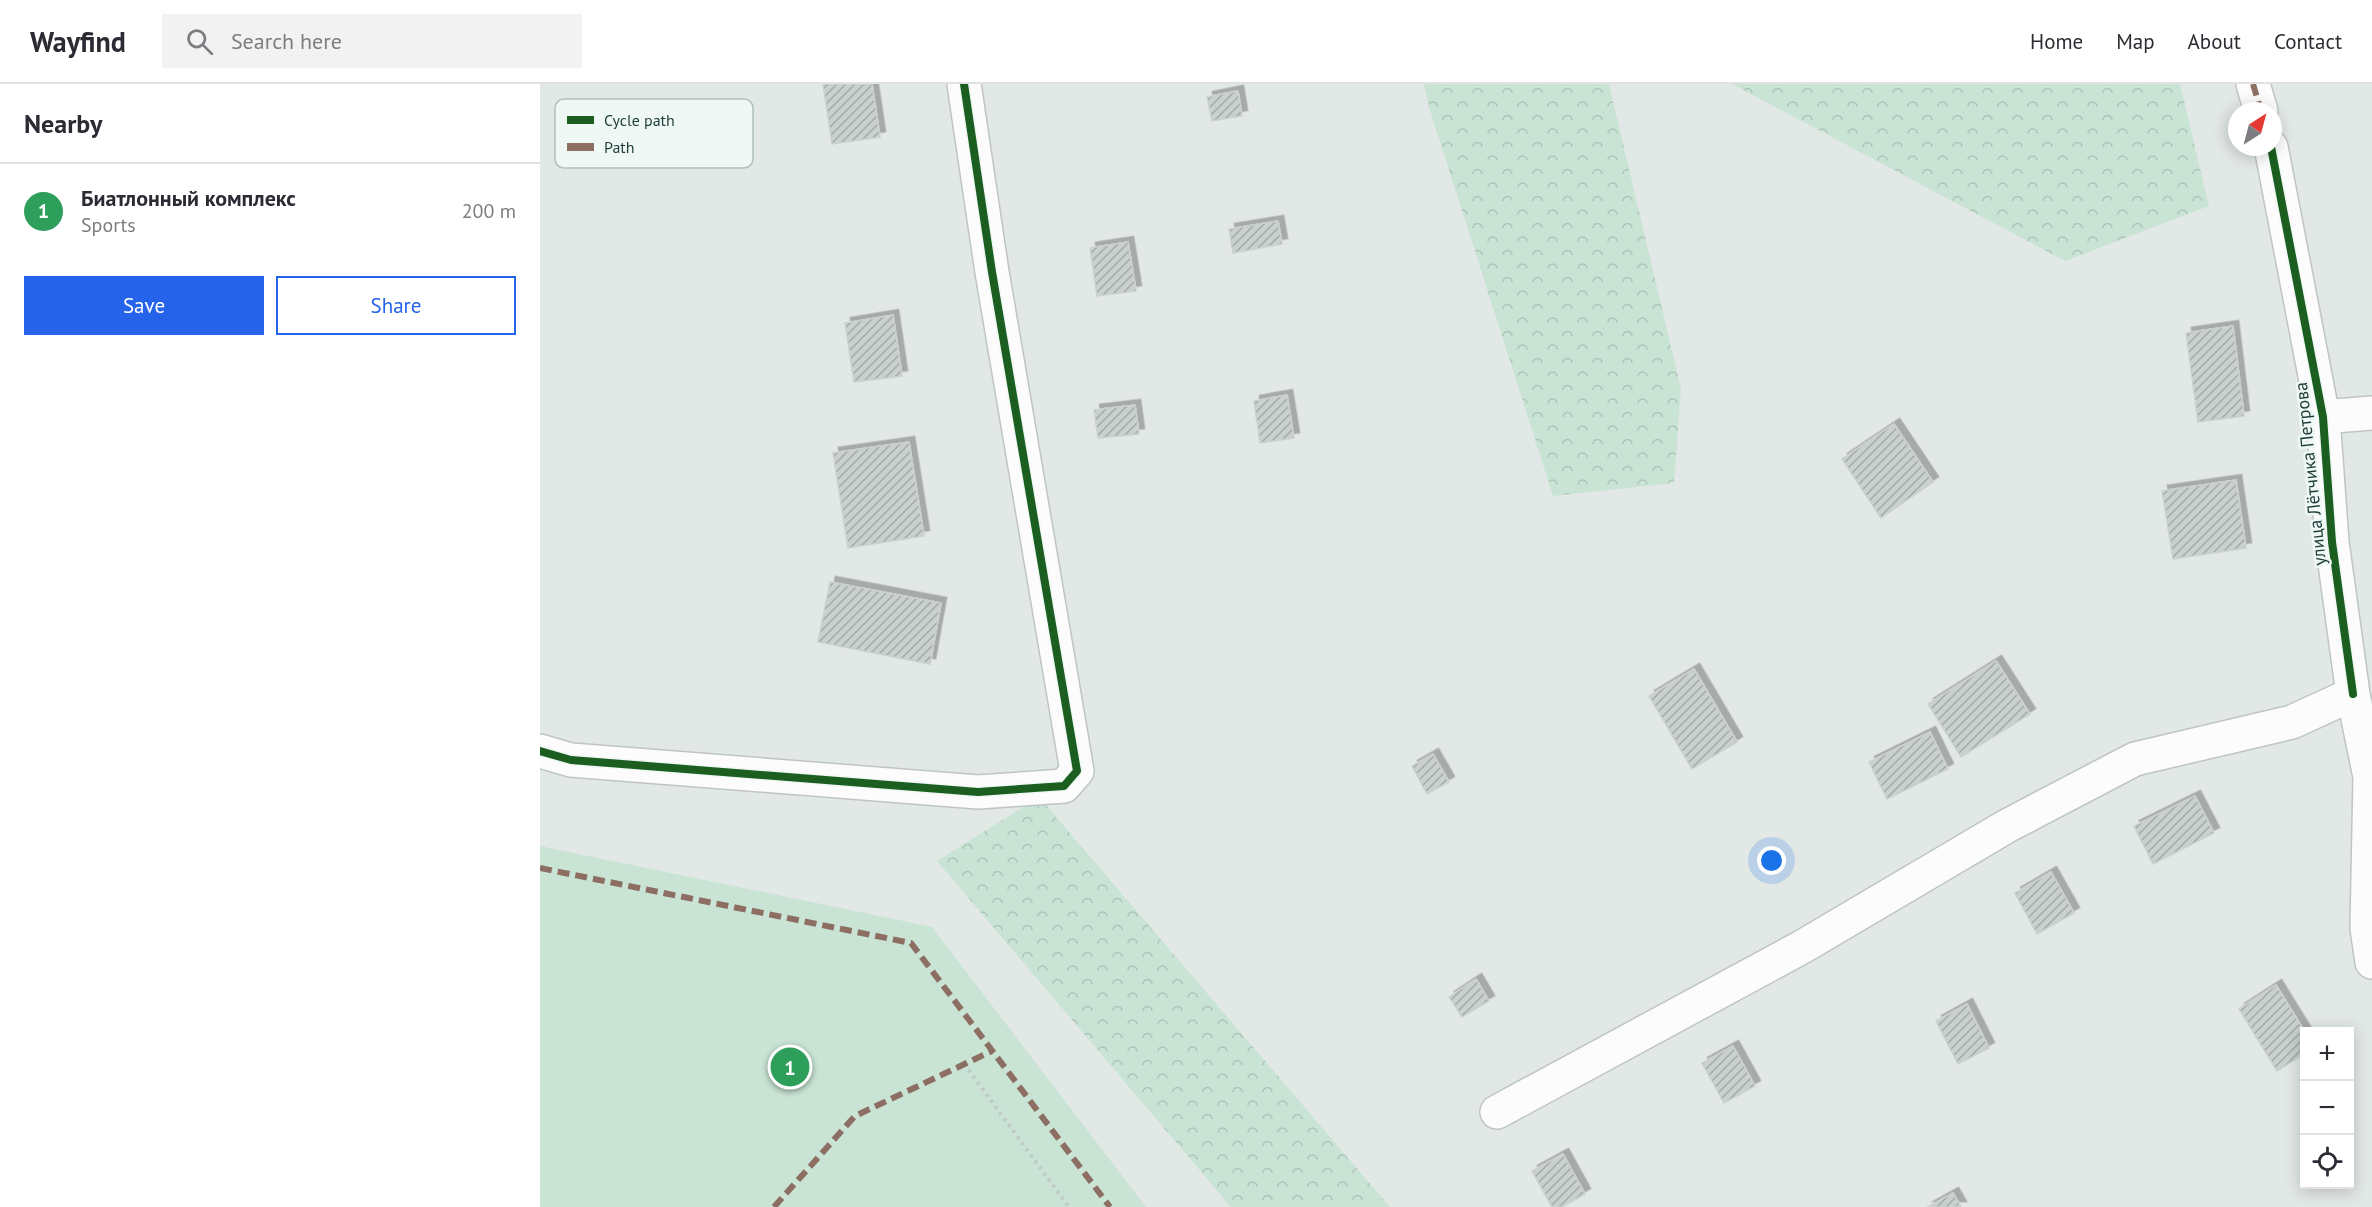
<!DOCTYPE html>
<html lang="en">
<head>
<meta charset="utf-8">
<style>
	:root { --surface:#fff; --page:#f2f2f3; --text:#2b2b33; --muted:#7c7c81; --line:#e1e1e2; --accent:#2563eb }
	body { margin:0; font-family:"PT Sans",sans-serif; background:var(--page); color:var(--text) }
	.controls { position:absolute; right:18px; bottom:18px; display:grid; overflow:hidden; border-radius:0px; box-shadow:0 3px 15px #0003 }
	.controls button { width:54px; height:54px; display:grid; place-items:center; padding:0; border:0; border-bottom:2px solid var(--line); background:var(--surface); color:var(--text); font:30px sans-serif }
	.compass { position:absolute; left:1688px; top:18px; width:54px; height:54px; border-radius:50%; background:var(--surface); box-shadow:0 3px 15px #0003; rotate:36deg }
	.you { position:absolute; left:1232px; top:777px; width:21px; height:21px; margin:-15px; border:4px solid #fff; border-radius:50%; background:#1a73e8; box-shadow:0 0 0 9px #1a73e833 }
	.badge { display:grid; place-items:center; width:39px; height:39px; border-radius:50%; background:var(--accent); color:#fff; font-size:20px; font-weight:700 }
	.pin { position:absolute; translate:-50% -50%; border:3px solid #fff; box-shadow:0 2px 6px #0006 }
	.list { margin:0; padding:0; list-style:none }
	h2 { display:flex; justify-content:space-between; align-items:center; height:78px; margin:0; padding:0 24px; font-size:26px }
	h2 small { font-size:20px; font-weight:400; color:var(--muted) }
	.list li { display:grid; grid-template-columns:39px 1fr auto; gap:18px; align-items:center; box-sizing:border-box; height:96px; padding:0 24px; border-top:2px solid var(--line) }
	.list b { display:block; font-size:22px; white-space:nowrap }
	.list p { margin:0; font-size:20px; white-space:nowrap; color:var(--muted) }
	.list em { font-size:20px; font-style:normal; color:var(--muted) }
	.actions { display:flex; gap:12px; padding:18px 24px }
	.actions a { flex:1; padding:14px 0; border:2px solid var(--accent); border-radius:0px; text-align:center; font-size:21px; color:var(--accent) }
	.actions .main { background:var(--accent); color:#fff }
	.icon { flex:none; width:33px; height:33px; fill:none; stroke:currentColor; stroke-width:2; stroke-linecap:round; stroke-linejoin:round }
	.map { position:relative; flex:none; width:1832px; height:1123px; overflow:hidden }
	header { display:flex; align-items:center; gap:36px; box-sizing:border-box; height:84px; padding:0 30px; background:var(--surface); border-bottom:2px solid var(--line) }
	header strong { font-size:28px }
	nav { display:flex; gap:33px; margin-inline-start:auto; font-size:21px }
	.search { width:420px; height:54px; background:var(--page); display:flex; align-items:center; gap:15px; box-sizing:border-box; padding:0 21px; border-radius:0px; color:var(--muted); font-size:22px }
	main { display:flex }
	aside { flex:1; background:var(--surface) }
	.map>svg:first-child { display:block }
</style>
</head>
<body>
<header>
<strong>Wayfind</strong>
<div class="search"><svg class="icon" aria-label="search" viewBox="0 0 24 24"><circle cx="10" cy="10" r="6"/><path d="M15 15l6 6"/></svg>Search here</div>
<nav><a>Home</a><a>Map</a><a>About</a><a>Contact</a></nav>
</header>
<main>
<aside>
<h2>Nearby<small></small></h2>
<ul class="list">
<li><span class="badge" style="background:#2e9e5b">1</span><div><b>Биатлонный комплекс</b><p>Sports</p></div><em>200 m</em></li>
</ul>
<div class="actions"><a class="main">Save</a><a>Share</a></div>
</aside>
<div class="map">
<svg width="1832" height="1123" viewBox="0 0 1832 1123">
	<defs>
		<pattern id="forest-crowns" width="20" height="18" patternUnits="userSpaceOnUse" patternTransform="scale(1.5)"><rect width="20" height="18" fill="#c9e4d4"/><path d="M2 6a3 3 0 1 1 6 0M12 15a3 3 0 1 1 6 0" fill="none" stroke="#acc4b7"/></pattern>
		<pattern id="building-hatch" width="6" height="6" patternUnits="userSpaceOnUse" patternTransform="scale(1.5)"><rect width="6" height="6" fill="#c9d0cd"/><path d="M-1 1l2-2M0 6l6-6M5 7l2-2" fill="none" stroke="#a3aaa7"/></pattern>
		<filter id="shadow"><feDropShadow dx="5.5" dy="-5.5" stdDeviation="0" flood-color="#0004"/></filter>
	</defs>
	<rect width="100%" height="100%" fill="#e2e8e6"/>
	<path fill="url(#forest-crowns)" d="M 884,0 L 1069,0 L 1141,305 L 1134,399 L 1013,412 L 889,23 Z
		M 1192,0 L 1640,0 L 1669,122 L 1525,177 Z
		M 499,713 L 850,1123 L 691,1123 L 397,777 Z"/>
	<path fill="#c9e4d4" d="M 0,762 L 392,843 L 606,1123 L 0,1123 Z"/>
	<path fill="url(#building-hatch)" stroke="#cad1cf" stroke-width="1.5" filter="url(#shadow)" d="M 283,0 L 332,0 L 340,53 L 292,60 Z
		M 698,7 L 702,32 L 672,37 L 667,13 Z
		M 738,137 L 742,160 L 693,169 L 689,145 Z
		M 588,158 L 596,207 L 557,212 L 550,164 Z
		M 353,231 L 362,292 L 314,298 L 305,239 Z
		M 1693,242 L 1704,332 L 1658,338 L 1646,249 Z
		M 747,311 L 754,354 L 720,359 L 714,317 Z
		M 595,321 L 599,350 L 558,354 L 554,326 Z
		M 1354,340 L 1393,398 L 1341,434 L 1302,375 Z
		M 369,358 L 384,452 L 308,464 L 293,369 Z
		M 1696,396 L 1706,464 L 1633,475 L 1622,407 Z
		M 290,498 L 401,519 L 390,580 L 278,558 Z
		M 1456,577 L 1490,630 L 1421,673 L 1388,620 Z
		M 1154,585 L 1197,658 L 1152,685 L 1109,612 Z
		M 1390,648 L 1408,685 L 1347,715 L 1329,678 Z
		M 893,670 L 909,698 L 887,710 L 872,682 Z
		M 1655,712 L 1674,749 L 1613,780 L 1594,742 Z
		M 1511,788 L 1534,829 L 1497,850 L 1475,809 Z
		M 936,895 L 949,917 L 922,933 L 909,913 Z
		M 1736,901 L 1765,948 L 1764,970 L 1737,987 L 1699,925 Z
		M 1427,920 L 1449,964 L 1418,980 L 1396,937 Z
		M 1193,962 L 1215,1002 L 1184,1019 L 1162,979 Z
		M 1023,1070 L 1045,1110 L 1022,1123 L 1012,1123 L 992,1087 Z
		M 1413,1109 L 1421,1123 L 1388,1123 Z"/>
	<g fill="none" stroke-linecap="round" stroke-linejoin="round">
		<g stroke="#bfc5c3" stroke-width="36">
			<path id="minor" d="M 1713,0 L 1721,27
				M 1731,63 L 1783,333 L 1792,458 L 1813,610 L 1830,693 L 1827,844 L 1832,878
				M 1783,333 L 1832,329
				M 0,667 L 31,676 L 438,708 L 524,702 L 537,687 L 452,188 L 424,0
				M 957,1028 L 1262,863 L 1467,742 L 1595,675 L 1752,638 L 1813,610"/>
		</g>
		<path stroke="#bfc9c7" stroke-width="4" stroke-dasharray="3 4.5" stroke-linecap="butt" d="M 424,980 L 529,1123"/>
		<use href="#minor" stroke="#fbfcfb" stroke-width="33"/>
		<path stroke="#8d6e63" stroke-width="6" stroke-dasharray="12 6" stroke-linecap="butt" d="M 1713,0 L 1721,27
			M 0,784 L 371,859 L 570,1123
			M 234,1123 L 315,1032 L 452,967"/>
		<g stroke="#eff8f5" stroke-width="11">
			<path id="cycleway" d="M 1731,63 L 1783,333 L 1792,458 L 1813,610
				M 0,667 L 31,676 L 438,708 L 524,702 L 537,687 L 452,188 L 424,0"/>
		</g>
		<use href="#cycleway" stroke="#1b5e20" stroke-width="8"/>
	</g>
	<g text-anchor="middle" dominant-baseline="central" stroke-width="5" stroke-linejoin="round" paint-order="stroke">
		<g font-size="18" fill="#1e3d39" stroke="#eff8f5">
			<text transform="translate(1770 390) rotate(-96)">улица Лётчика Петрова</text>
		</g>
	</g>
	<rect x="15" y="15" width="198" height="69" rx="9" fill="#eff8f5" stroke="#b0c0bd" stroke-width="1.5"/>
	<rect x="27" y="32" width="27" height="8" fill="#1b5e20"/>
	<rect x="27" y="59" width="27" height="8" fill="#8d6e63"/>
	<g font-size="16" fill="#1e3d39">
		<text x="64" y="42">Cycle path</text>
		<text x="64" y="69">Path</text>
	</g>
</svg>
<div class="controls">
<button>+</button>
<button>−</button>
<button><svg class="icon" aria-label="locate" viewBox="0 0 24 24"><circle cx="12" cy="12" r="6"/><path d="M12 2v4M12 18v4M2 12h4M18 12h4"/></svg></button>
</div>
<svg class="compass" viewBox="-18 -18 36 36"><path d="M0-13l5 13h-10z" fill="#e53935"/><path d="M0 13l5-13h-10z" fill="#7c7c81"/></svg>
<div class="you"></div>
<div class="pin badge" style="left:250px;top:983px;background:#2e9e5b">1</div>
</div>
</main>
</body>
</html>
